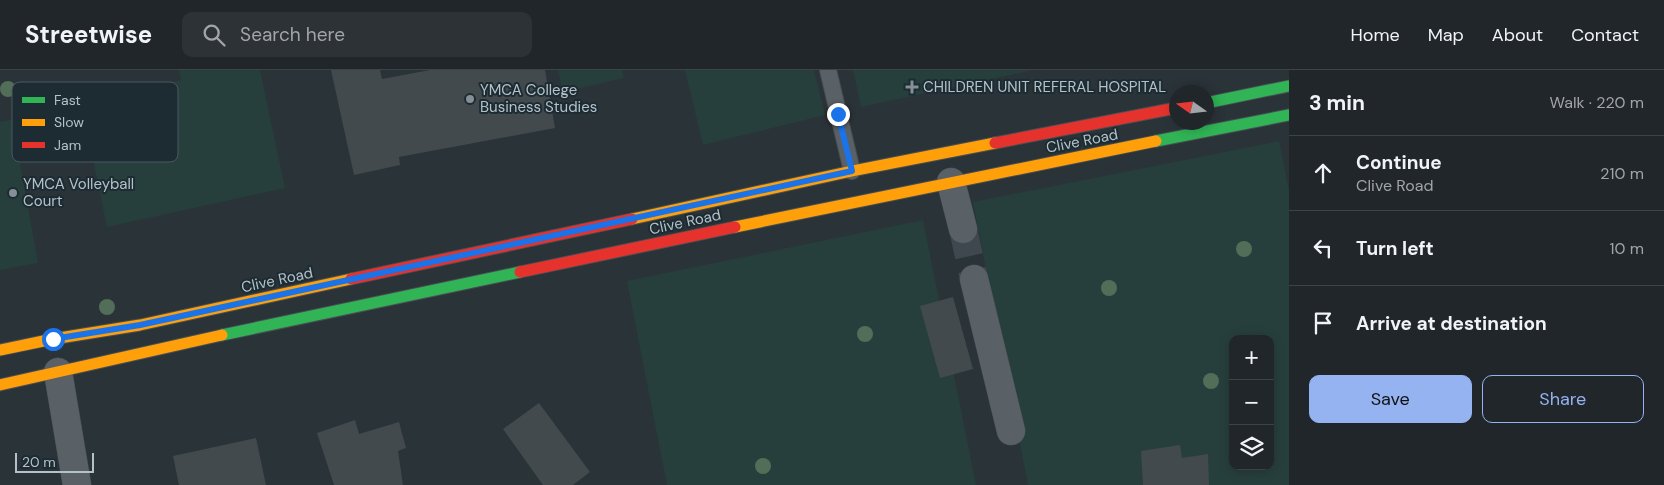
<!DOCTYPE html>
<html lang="en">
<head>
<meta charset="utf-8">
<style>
	:root { --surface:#20262a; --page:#2d3236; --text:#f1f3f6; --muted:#a2a5a8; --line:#3d4347; --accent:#95b2f1 }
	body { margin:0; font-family:"DM Sans",sans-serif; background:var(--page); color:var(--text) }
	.controls { position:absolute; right:15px; bottom:15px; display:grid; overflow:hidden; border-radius:10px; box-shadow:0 2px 12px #0003 }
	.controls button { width:45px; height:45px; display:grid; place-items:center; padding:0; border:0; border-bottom:1px solid var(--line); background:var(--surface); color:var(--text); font:25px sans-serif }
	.compass { position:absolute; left:1169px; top:15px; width:45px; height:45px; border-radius:50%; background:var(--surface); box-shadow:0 2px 12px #0003; rotate:284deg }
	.scale { position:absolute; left:15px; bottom:12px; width:79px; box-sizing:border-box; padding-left:5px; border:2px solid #b4c1c9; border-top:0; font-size:14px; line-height:18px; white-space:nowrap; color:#b4c1c9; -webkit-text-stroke:4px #1d2b33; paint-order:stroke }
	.stop { position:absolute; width:15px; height:15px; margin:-11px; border:4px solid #1a73e8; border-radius:50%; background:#fff }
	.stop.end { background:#1a73e8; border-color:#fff; box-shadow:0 1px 5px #0008 }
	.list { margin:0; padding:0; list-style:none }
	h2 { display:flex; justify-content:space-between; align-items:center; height:65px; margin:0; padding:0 20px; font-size:21px }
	h2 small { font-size:16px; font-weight:400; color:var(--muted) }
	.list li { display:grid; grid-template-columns:32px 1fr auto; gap:15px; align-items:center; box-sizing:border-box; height:75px; padding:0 20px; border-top:1px solid var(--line) }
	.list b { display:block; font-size:19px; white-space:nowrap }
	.list p { margin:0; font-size:16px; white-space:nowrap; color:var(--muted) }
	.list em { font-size:16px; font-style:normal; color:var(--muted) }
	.actions { display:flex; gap:10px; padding:15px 20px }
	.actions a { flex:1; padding:11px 0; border:1px solid var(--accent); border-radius:10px; text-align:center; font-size:18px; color:var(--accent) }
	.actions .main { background:var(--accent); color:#111 }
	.icon { flex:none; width:28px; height:28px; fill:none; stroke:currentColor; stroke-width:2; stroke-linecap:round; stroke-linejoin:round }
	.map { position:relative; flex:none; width:1289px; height:415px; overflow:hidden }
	header { display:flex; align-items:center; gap:30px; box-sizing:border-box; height:70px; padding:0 25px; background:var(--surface); border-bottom:1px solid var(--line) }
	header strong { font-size:24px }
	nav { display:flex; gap:28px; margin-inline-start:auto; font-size:18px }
	.search { width:350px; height:45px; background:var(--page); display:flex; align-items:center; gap:12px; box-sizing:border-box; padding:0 18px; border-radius:10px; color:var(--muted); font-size:19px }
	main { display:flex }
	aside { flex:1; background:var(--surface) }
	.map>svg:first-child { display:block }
</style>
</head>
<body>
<header>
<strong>Streetwise</strong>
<div class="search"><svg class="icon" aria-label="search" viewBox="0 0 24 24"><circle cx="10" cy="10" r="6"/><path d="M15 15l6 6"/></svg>Search here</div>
<nav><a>Home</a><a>Map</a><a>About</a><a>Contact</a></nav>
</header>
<main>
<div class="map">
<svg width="1289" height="415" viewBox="0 0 1289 415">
	<rect width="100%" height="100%" fill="#2a3338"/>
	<path fill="#273f3c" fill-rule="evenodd" d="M 179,0 L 260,0 L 285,118 L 107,157 L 81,32 L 181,10 Z
		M 558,0 L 622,0 L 624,8 L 563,22 Z
		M 685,0 L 814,0 L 825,45 L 703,75 Z
		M 853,0 L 1033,0 L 861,37 Z
		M 12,50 L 38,193 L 0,200 L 0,52 Z
		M 1279,71 L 1289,121 L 1289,415 L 1028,415 L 973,132 ZM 1233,269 L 1270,269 L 1270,396 L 1233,396 Z
		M 923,150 L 976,415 L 667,415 L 627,211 Z"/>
	<path fill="#434a4e" d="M 331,0 L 380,0 L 382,9 L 430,0 L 545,0 L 555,58 L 399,87 L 400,95 L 354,105 Z
		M 953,227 L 973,299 L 940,308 L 920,236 Z
		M 539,333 L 590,402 L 573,415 L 543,415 L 503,359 Z
		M 355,350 L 359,364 L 399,352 L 406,378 L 398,381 L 403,415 L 334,415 L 317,363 Z
		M 256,368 L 266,415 L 179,415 L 173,386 Z
		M 1180,375 L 1182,388 L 1208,384 L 1209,415 L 1143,415 L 1141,381 Z"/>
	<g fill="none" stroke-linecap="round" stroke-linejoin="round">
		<path stroke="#3f484e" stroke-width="28" stroke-dasharray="28 14" stroke-linecap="butt" d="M 963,159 L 974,209"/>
		<g stroke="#484f53" stroke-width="18">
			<path id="lane" d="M 828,0 L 852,101"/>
		</g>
		<g stroke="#484f53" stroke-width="29">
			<path id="street" d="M 951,112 L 963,159
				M 974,209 L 1011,361
				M 58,302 L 77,415"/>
		</g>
		<g stroke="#484f53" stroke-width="13">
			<path id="fast" d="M 1206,33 L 1289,16
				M 1156,71 L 1289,45
				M 222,265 L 520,202"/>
		</g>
		<g stroke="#484f53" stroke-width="13">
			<path id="slow" d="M 632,149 L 852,101 L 995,73
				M 735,157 L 1156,71
				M 0,280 L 53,269 L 140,255 L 351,209
				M 0,315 L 222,265"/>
		</g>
		<g stroke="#484f53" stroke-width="13">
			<path id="jam" d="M 995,73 L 1176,38
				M 520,202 L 735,157
				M 351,209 L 632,149"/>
		</g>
		<use href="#lane" stroke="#5a6166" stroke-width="16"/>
		<use href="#street" stroke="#5a6166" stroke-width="28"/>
		<use href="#fast" stroke="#30b455" stroke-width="11"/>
		<use href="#slow" stroke="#ff9f0a" stroke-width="11"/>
		<use href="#jam" stroke="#e5322d" stroke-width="11"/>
	</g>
	<g fill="#526e58">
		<circle cx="8" cy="19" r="8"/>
		<circle cx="1244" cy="179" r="8"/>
		<circle cx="1109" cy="218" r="8"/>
		<circle cx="107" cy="237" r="8"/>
		<circle cx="865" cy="264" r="8"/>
		<circle cx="1211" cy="311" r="8"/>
		<circle cx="763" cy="396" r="8"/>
	</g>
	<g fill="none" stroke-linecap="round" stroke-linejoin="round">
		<path stroke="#1a73e8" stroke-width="6" d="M 53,269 L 140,255 L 852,101 L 838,44"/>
	</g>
	<g fill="#848f96" stroke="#1d2b33" stroke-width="2">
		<path d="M909.5 9.5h5v5h5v5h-5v5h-5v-5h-5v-5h5z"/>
		<circle cx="470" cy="29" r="5"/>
		<circle cx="13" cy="123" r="5"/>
	</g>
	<g text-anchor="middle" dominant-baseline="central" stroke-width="4" stroke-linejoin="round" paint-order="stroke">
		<g font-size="15" fill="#b4c1c9" stroke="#1d2b33" text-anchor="start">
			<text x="923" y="17">CHILDREN UNIT REFERAL HOSPITAL</text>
			<text x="480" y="20">YMCA College<tspan x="480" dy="17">Business Studies</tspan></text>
			<text x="23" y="114">YMCA Volleyball<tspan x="23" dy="17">Court</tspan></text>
		</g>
		<g font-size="15" fill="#b4c1c9" stroke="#1d2b33">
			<text transform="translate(1082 71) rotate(-11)">Clive Road</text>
			<text transform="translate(685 152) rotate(-12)">Clive Road</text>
			<text transform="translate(277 210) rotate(-12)">Clive Road</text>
		</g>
	</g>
	<rect x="12" y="12" width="166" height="80" rx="8" fill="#1d2b33" stroke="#4a5860" stroke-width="1"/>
	<rect x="22" y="27" width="23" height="6" fill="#30b455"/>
	<rect x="22" y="49" width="23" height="7" fill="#ff9f0a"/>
	<rect x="22" y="72" width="23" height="6" fill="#e5322d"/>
	<g font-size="14" fill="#b4c1c9">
		<text x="54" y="35">Fast</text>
		<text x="54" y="57">Slow</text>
		<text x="54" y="80">Jam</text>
	</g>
</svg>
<div class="controls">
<button>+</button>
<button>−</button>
<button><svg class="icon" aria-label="layers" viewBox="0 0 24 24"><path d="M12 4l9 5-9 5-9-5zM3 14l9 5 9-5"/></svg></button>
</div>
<svg class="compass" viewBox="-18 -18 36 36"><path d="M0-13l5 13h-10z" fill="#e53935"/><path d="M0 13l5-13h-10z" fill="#a2a5a8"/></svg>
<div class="scale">20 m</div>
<div class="stop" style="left:53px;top:269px"></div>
<div class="stop end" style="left:838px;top:44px"></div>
</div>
<aside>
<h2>3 min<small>Walk · 220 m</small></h2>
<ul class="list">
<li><svg class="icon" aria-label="ahead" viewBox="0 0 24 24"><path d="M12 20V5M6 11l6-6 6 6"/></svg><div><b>Continue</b><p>Clive Road</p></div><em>210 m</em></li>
<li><svg class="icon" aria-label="left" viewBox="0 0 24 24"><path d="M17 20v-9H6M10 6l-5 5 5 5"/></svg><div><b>Turn left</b></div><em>10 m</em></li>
<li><svg class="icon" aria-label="arrive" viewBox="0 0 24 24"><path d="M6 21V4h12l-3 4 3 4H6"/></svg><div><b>Arrive at destination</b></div></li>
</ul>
<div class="actions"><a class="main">Save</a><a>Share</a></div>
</aside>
</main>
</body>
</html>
